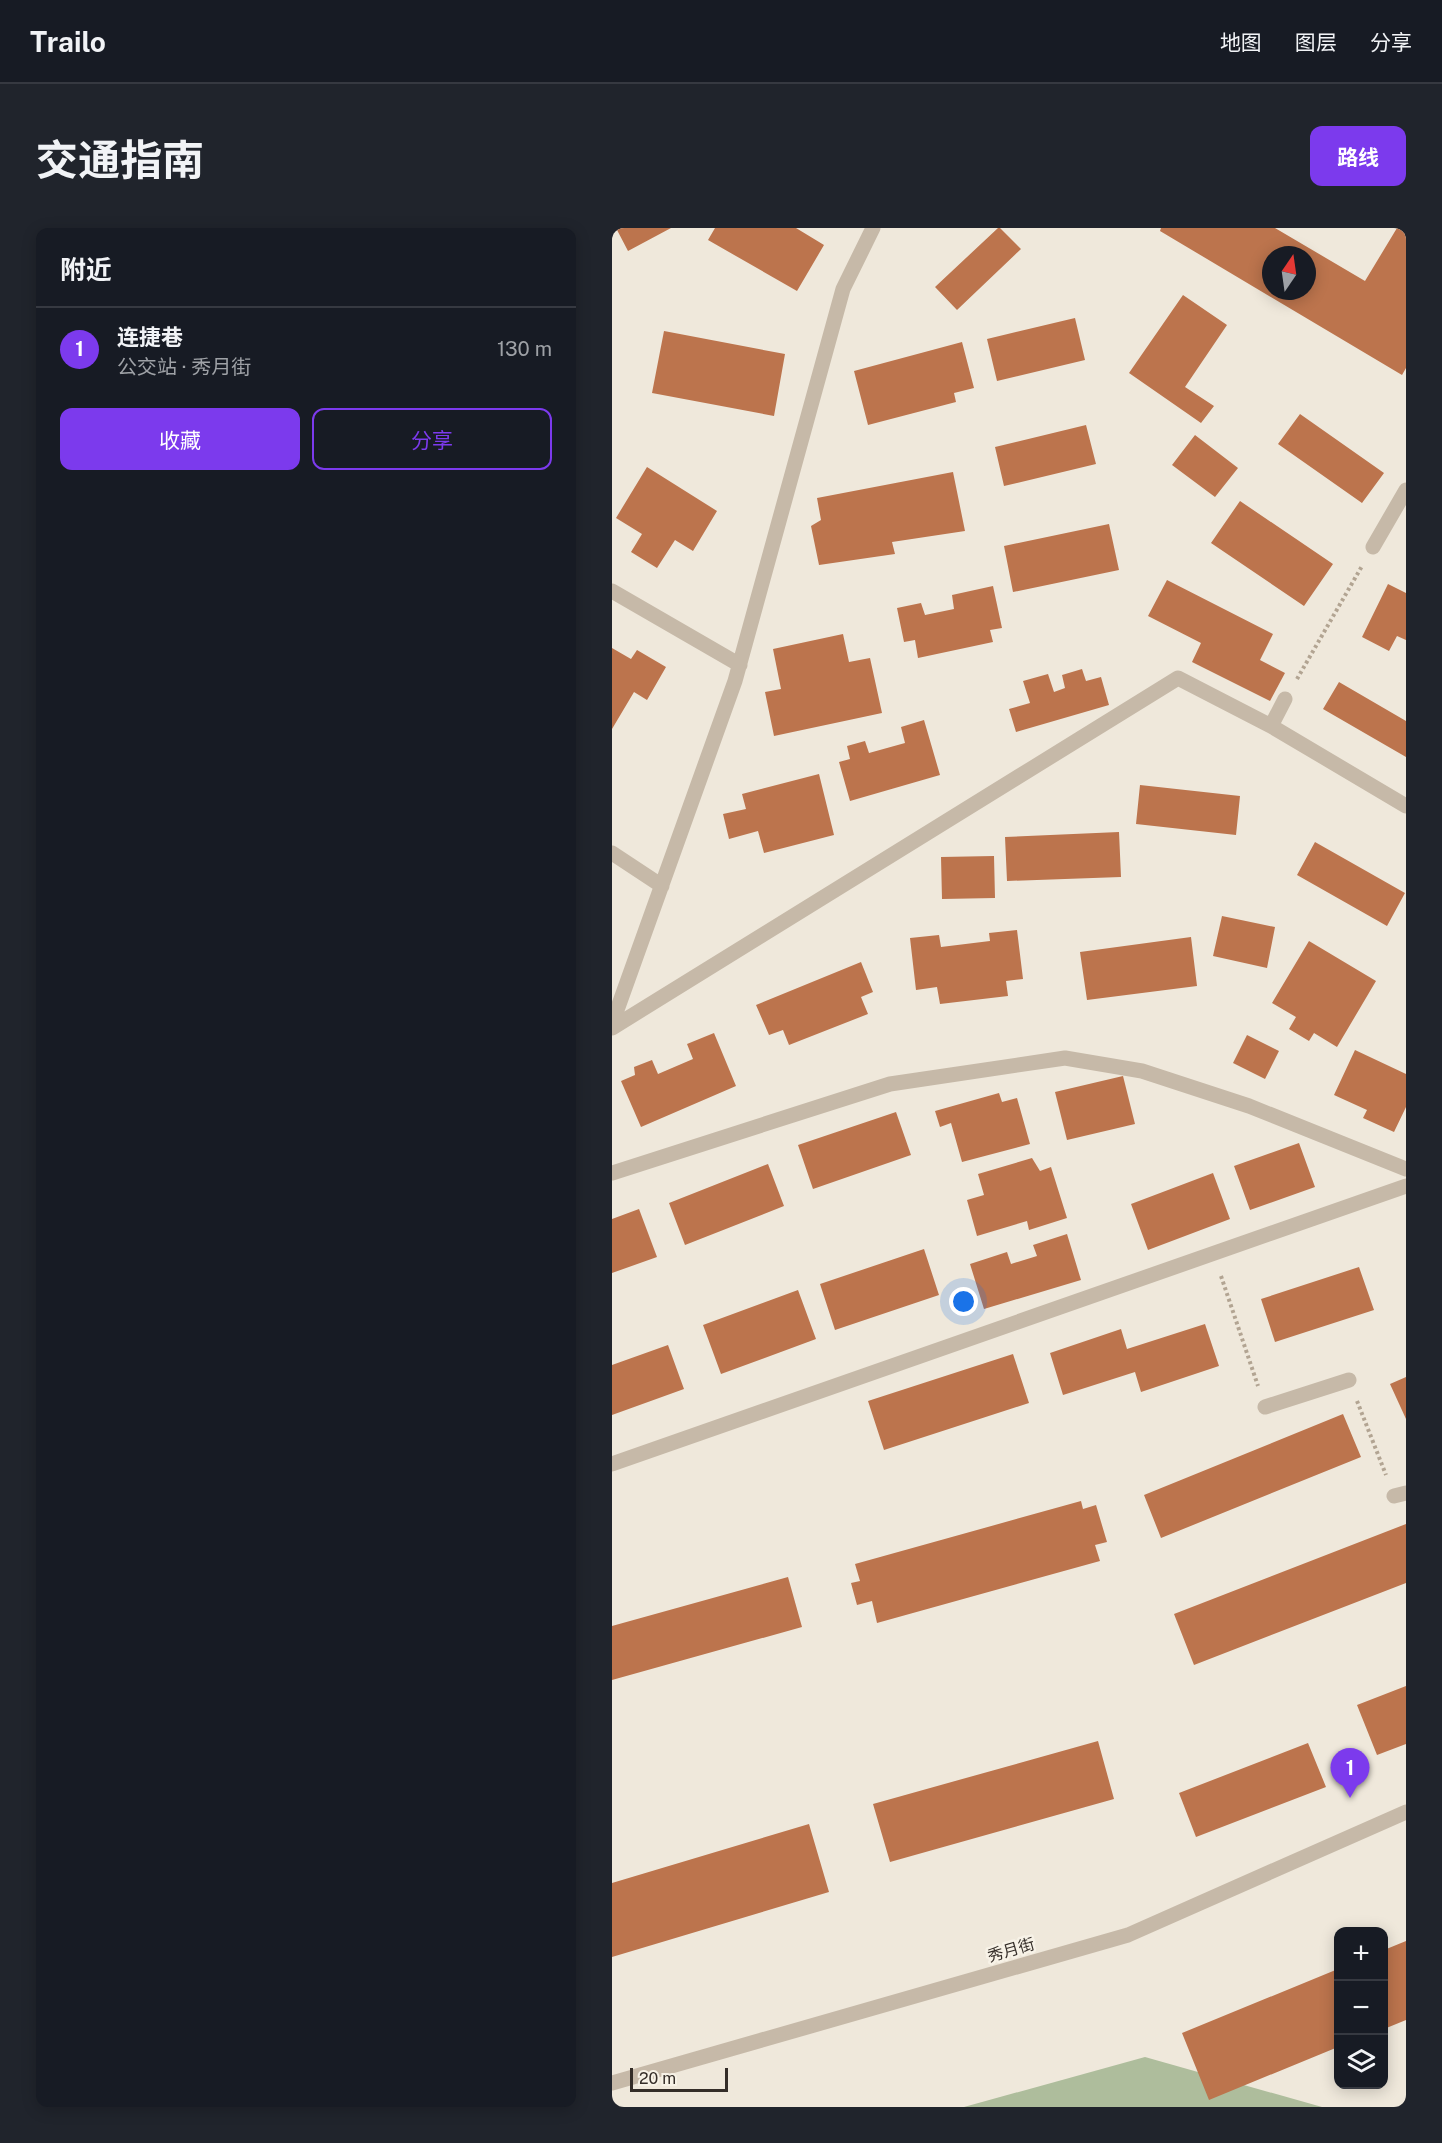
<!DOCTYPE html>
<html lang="zh">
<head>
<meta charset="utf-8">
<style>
	:root { --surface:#171b24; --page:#20242c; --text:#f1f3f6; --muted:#9ea1a6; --line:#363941; --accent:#7c3aed }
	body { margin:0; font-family:"Public Sans","Noto Sans SC",sans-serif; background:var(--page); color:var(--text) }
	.controls { position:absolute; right:18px; bottom:18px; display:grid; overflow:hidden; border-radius:12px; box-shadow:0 3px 15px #0003 }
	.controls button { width:54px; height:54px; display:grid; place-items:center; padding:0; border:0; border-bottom:2px solid var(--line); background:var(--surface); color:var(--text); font:30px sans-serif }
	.compass { position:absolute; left:650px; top:18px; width:54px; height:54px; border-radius:50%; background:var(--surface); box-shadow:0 3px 15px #0003; rotate:13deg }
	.scale { position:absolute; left:18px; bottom:15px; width:98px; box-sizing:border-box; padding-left:6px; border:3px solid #342d28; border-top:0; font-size:16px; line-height:21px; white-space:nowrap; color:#342d28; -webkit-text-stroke:4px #f7f2e7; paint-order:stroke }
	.you { position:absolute; left:352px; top:1074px; width:21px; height:21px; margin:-15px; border:4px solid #fff; border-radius:50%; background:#1a73e8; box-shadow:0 0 0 9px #1a73e833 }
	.badge { display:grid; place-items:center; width:39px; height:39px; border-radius:50%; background:var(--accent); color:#fff; font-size:20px; font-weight:700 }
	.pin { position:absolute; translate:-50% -50px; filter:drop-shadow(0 2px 3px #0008) }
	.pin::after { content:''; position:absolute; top:32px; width:21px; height:18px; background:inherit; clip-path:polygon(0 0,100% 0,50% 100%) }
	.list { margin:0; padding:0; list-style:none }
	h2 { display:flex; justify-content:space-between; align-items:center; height:78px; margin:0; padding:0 24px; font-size:26px }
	h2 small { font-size:20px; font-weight:400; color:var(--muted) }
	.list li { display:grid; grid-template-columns:39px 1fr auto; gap:18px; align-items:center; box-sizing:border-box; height:84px; padding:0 24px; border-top:2px solid var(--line) }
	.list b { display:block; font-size:22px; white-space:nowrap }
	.list p { margin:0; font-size:20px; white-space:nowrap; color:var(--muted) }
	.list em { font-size:20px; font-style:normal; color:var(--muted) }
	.actions { display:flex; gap:12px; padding:18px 24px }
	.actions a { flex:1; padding:14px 0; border:2px solid var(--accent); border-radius:12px; text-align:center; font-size:21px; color:var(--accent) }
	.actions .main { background:var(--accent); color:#fff }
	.icon { flex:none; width:33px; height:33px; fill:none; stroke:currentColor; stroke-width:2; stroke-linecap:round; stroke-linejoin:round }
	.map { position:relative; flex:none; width:794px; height:1879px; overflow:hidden; border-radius:12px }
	header { display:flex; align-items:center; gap:36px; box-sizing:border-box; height:84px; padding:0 30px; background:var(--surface); border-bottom:2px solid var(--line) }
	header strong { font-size:28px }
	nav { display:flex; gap:33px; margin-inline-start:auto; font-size:21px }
	.intro { display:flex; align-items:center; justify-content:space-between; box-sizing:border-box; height:144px; padding:0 36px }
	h1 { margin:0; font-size:42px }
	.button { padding:15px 27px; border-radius:12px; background:var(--accent); color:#fff; font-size:21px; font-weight:700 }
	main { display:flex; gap:36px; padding:0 36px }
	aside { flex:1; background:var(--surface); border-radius:12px; box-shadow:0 3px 15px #0003 }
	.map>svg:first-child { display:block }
</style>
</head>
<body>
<header>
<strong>Trailo</strong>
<nav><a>地图</a><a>图层</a><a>分享</a></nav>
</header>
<div class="intro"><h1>交通指南</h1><a class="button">路线</a></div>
<main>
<aside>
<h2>附近<small></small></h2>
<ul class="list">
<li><span class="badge">1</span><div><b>连捷巷</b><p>公交站 · 秀月街</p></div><em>130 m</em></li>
</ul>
<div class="actions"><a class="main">收藏</a><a>分享</a></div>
</aside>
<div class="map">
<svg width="794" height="1879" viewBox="0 0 794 1879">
	<rect width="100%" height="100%" fill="#efe8db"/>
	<path fill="#aebd9c" d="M 533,1829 L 710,1879 L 352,1879 Z"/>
	<path fill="#bc744d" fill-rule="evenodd" d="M 4,0 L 59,0 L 16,23 Z
		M 103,0 L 184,0 L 212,17 L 185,63 L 96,12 Z
		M 386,0 L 388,0 L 409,21 L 345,82 L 323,59 Z
		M 549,0 L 663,0 L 753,53 L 785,0 L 794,0 L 794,140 L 790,147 L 548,3 ZM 659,27 L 695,27 L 695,63 L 659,63 Z
		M 571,67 L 615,97 L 573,159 L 602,178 L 589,195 L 517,145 Z
		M 463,90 L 473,132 L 385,153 L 375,111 Z
		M 52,103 L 173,126 L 162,188 L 40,165 Z
		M 350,114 L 362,160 L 342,165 L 344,174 L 256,197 L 242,143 Z
		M 688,186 L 772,245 L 750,275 L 666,216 Z
		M 474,197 L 484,236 L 392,258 L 383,219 Z
		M 583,207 L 626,240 L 603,269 L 560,237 Z
		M 35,239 L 105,283 L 81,323 L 63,312 L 45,340 L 19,324 L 30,306 L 4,290 Z
		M 341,244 L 353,303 L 280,314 L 283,326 L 207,337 L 199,298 L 209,292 L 205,270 Z
		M 628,273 L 721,336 L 692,378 L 599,315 Z
		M 497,296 L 507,342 L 401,364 L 392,318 Z
		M 555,352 L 661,406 L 648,432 L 673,445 L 658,473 L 580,434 L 589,415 L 536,388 Z
		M 776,356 L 794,365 L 794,412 L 785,408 L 777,423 L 750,409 Z
		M 381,358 L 390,400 L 378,402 L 381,414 L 306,430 L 303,412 L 292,414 L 285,380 L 309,375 L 313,387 L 342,381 L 340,367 Z
		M 231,406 L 237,434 L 258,430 L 270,485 L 162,508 L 153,464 L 169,461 L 161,421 Z
		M 0,420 L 19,431 L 25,422 L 54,439 L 35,472 L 22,464 L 0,501 Z
		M 470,441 L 474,453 L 489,449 L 497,477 L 404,504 L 397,481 L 418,475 L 411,453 L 436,446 L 442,464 L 453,460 L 450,447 Z
		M 727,454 L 794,493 L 794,529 L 711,481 Z
		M 312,492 L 328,547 L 238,573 L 227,534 L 238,531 L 235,518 L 253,513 L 257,525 L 293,515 L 289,499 Z
		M 207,546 L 222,607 L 152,625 L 146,603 L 117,611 L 111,586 L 134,581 L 130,566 Z
		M 528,557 L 628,568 L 624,607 L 524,596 Z
		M 507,604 L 509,649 L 395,653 L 393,609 Z
		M 703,614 L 793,665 L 775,698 L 685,647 Z
		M 382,628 L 383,670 L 330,671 L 329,629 Z
		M 610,688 L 663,699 L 655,740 L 601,728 Z
		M 405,702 L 411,751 L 394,753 L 396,768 L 328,776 L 325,759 L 304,762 L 298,710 L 327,707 L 329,719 L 378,713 L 377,705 Z
		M 579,709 L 585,758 L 475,772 L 468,724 Z
		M 697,713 L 764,753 L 725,819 L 702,805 L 697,813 L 677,801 L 684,789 L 660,775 Z
		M 249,734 L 261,764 L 249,769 L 256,786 L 177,817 L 171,802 L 157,807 L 144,777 Z
		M 102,805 L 124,858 L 29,899 L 9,853 L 23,847 L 22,839 L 40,832 L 46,846 L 81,831 L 75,816 Z
		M 635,807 L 667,823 L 653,851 L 621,835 Z
		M 743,822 L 794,846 L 794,879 L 782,904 L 751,890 L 755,882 L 722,867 Z
		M 511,848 L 523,896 L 455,912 L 443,864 Z
		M 387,865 L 390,874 L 405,870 L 418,916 L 350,934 L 339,895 L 328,899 L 323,883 Z
		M 284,884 L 299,927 L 201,961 L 186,917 Z
		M 687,915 L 703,959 L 638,982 L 622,938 Z
		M 420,930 L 428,943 L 439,939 L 455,990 L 417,1002 L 415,993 L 365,1008 L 355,972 L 372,967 L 366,946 Z
		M 156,936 L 172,978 L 73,1017 L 57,975 Z
		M 601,945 L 618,991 L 536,1022 L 519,976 Z
		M 27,981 L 45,1029 L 0,1045 L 0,991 Z
		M 455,1006 L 469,1052 L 372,1081 L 358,1036 L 395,1024 L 399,1036 L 425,1028 L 421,1017 Z
		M 312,1021 L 327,1067 L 223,1102 L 208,1056 Z
		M 747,1039 L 762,1082 L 663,1114 L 649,1071 Z
		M 186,1062 L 204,1111 L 109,1146 L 91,1097 Z
		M 593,1096 L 607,1138 L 529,1164 L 523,1144 L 451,1167 L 438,1125 L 509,1101 L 515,1121 Z
		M 56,1117 L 72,1161 L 0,1187 L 0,1137 Z
		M 401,1126 L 417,1175 L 272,1222 L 256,1173 Z
		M 794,1149 L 794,1191 L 778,1156 Z
		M 731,1186 L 749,1229 L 549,1310 L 532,1267 Z
		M 469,1273 L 471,1281 L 484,1277 L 495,1314 L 483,1317 L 488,1333 L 265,1395 L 260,1373 L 245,1377 L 239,1355 L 248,1353 L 243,1336 Z
		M 794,1296 L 794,1355 L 582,1437 L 562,1386 Z
		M 176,1349 L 190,1399 L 0,1452 L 0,1398 Z
		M 794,1458 L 794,1516 L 765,1527 L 745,1477 Z
		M 486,1513 L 502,1571 L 278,1634 L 261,1576 Z
		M 696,1515 L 714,1559 L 584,1609 L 567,1565 Z
		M 197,1596 L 217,1664 L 0,1729 L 0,1655 Z
		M 794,1713 L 794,1792 L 772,1801 L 772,1722 Z
		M 726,1741 L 726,1819 L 597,1872 L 570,1805 Z"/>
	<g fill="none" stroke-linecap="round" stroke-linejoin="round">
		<path stroke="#b2a492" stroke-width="4" stroke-dasharray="3 3" stroke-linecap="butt" d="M 685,451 L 750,338
			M 609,1048 L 646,1158
			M 745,1173 L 774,1247"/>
		<path stroke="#c6b9a8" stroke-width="15" d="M 761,319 L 794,262
			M 0,363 L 128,437
			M 659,498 L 673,471
			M 0,625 L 50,658
			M 0,796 L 123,453 L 231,61 L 261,0
			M 0,800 L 566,450 L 659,498 L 794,578
			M 0,945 L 278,856 L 453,830 L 530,843 L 637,878 L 794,941
			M 653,1179 L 737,1152
			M 0,1236 L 794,958
			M 782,1268 L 794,1265
			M 0,1855 L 516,1707 L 794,1584"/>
	</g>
	<g text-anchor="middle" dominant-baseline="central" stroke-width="5" stroke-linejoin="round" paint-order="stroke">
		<g font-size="16" fill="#342d28" stroke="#f7f2e7">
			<text transform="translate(399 1722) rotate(-16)">秀月街</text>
		</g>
	</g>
</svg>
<div class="controls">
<button>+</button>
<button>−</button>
<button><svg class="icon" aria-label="layers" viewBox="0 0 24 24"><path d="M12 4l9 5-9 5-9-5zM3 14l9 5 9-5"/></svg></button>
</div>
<svg class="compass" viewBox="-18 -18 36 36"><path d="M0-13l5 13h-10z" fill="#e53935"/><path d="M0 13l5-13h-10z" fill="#9ea1a6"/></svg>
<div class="scale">20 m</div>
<div class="you"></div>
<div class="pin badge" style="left:738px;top:1570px">1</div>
</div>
</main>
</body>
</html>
